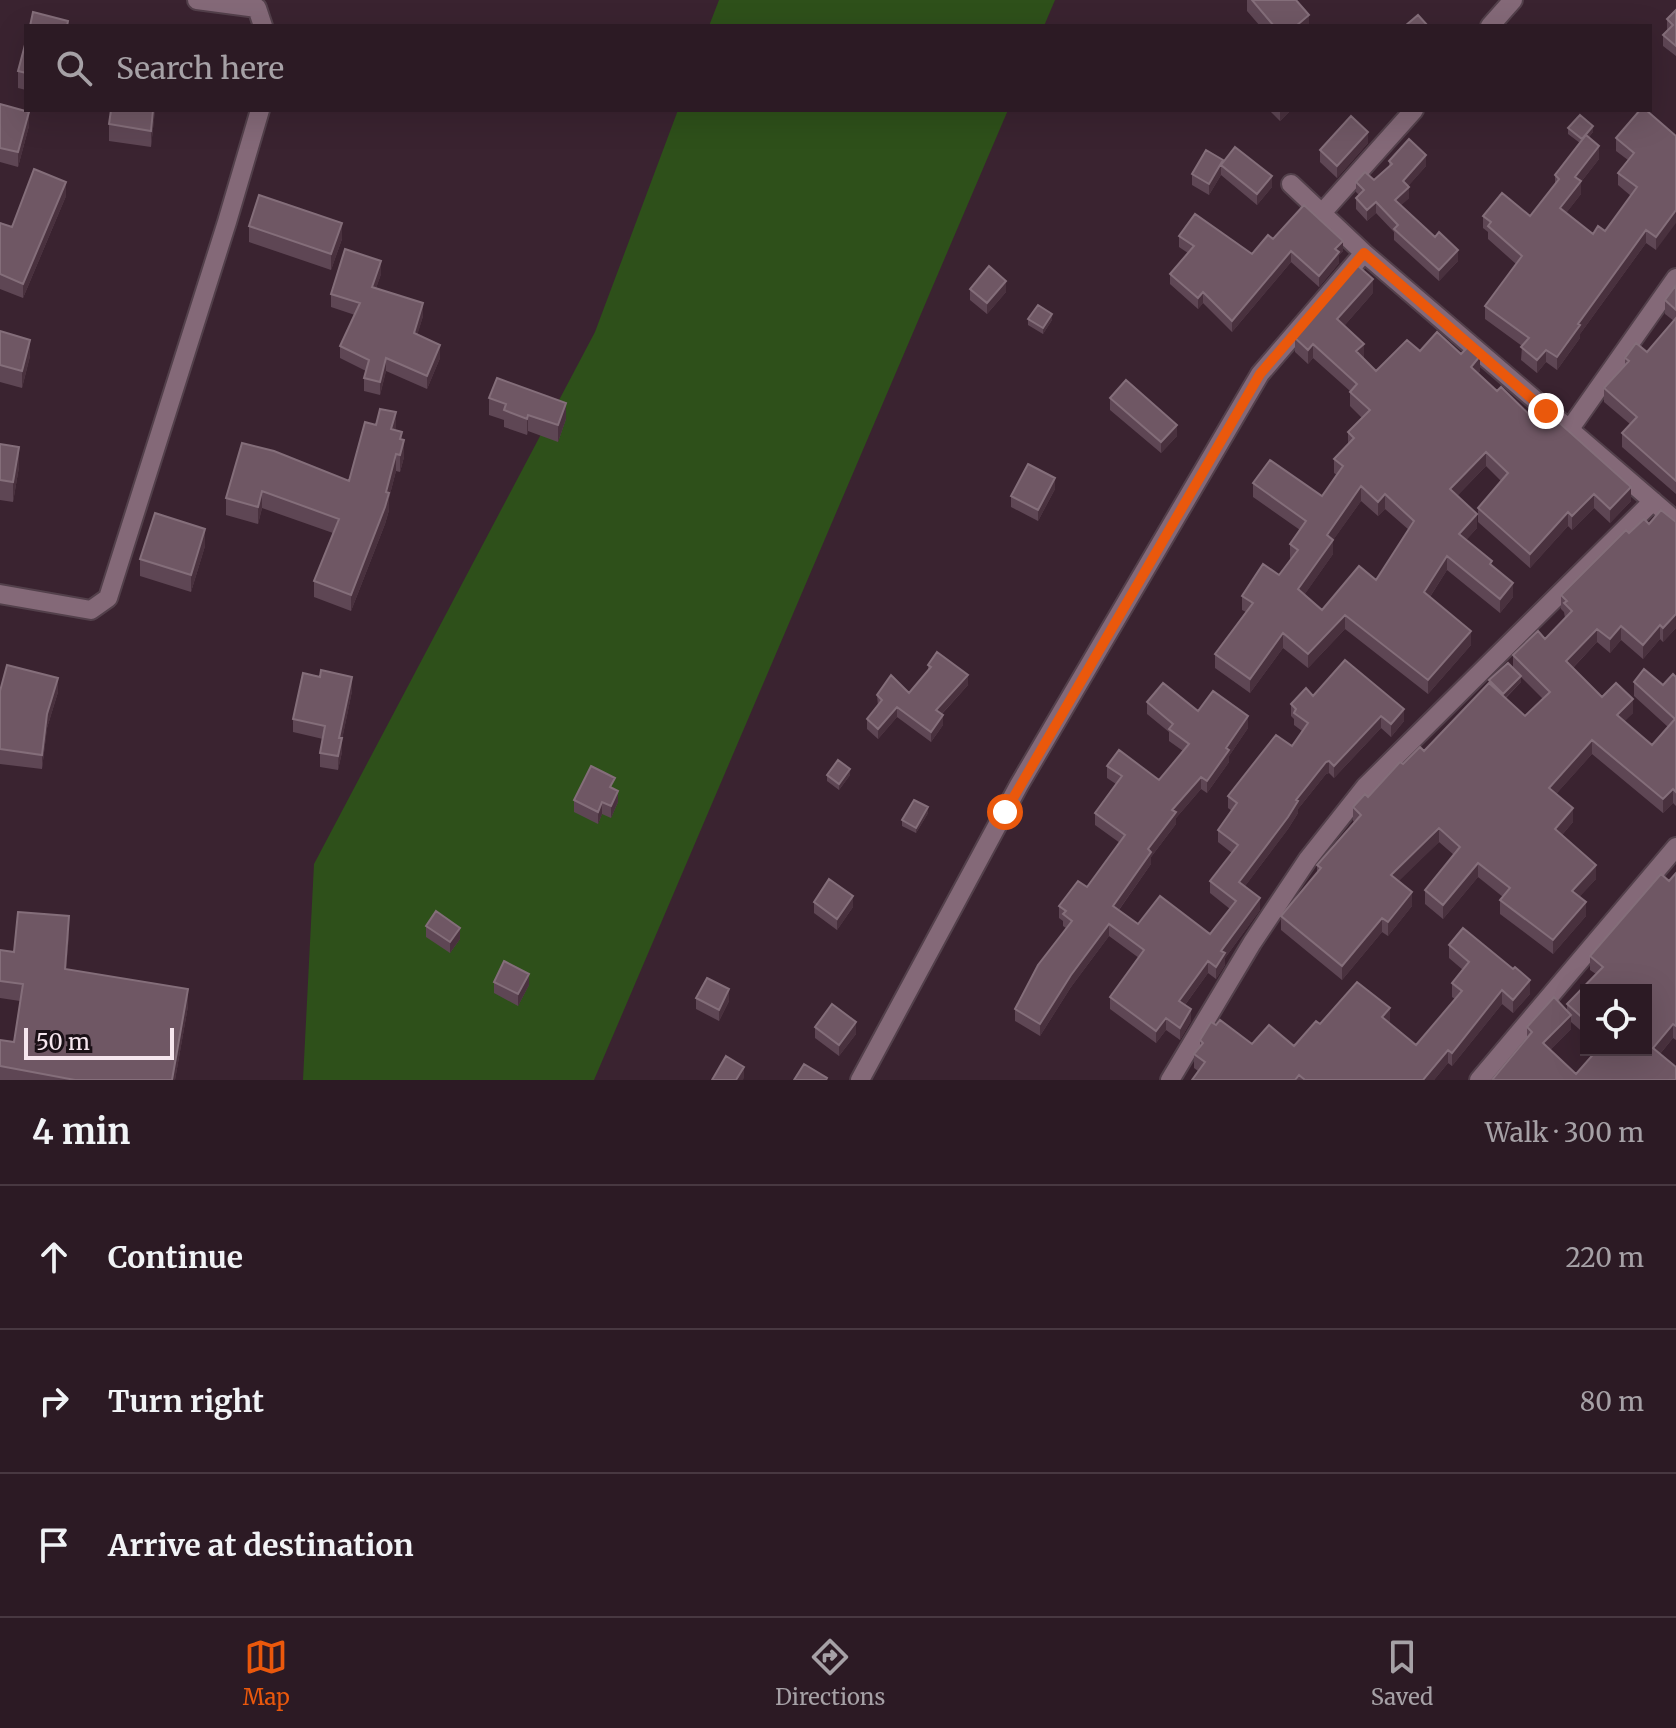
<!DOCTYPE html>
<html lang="en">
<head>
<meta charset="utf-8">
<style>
	:root { --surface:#2c1a24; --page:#382731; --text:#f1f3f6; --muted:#a6a1a6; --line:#483841; --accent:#ea580c }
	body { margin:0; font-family:Merriweather,serif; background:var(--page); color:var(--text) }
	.controls { position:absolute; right:24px; bottom:24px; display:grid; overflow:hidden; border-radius:0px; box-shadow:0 8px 32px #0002 }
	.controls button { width:72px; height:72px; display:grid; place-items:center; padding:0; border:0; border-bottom:2px solid var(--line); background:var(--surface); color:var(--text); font:40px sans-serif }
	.scale { position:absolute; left:24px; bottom:20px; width:150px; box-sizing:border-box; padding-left:8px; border:4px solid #f6e6ee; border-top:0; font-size:22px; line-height:28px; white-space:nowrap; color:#f6e6ee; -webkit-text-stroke:6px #1a1016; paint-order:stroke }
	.stop { position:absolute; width:24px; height:24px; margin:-18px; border:6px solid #ea580c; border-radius:50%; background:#fff }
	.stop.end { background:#ea580c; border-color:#fff; box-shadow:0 2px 8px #0008 }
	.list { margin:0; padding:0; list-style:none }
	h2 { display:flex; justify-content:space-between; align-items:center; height:104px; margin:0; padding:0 32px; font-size:34px }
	h2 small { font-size:26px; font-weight:400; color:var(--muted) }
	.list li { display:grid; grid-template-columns:52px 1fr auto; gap:24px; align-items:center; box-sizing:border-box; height:144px; padding:0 32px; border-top:2px solid var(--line) }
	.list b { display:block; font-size:30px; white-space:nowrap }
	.list em { font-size:26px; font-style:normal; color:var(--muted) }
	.icon { flex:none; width:44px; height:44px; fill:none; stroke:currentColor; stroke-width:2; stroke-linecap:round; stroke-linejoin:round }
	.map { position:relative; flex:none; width:1676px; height:1080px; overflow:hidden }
	.search { position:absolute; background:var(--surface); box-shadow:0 8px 32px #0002; left:24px; right:24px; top:24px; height:88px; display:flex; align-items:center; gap:20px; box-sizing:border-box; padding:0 28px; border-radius:0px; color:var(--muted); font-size:30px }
	.sheet { height:536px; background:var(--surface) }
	nav { display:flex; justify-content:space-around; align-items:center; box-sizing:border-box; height:112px; border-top:2px solid var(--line); background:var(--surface); font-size:22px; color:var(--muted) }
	nav a { display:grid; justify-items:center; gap:4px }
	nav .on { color:var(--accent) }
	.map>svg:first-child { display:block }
</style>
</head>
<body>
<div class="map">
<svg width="1676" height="1080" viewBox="0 0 1676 1080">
	<rect width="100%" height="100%" fill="#3a2330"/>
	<path fill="#2e501a" d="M 719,0 L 1055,0 L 1044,26 L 709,26 Z
		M 678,110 L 1008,110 L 594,1080 L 303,1080 L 314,864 L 595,332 Z"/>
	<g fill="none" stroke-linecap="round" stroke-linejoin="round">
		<g stroke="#53404b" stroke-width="22">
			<path id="street" d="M 197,0 L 257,8 L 263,26
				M 1490,26 L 1513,0
				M 1291,184 L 1364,253 L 1676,521
				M 1321,214 L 1414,110
				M 1569,430 L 1676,278
				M 0,594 L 91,610 L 108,598 L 227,222 L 260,110
				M 860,1080 L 1019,785 L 1260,374 L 1364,253
				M 1170,1080 L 1252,943 L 1308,859 L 1365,787 L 1653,501
				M 1479,1080 L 1676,847"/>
		</g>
		<use href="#street" stroke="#846978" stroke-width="18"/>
	</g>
	<path fill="#5e4654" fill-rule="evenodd" d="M 1247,0 L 1296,0 L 1309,26 L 1260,26 L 1247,11 Z
		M 1676,10 L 1676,56 L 1663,46 L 1663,35 L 1667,30 L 1667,19 Z
		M 26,41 L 26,90 L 18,88 L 18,71 Z
		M 0,104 L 29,126 L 18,167 L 0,162 Z
		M 111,110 L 155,110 L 151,147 L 109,141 L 109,124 Z
		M 1269,110 L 1291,110 L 1280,121 Z
		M 1568,128 L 1593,132 L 1589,137 L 1599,159 L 1581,182 L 1581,194 L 1566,213 L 1593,234 L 1605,231 L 1631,196 L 1618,185 L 1618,173 L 1628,160 L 1616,151 L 1616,138 L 1676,136 L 1656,250 L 1646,243 L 1580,334 L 1580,338 L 1557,370 L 1546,362 L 1537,373 L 1521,360 L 1522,346 L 1485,319 L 1485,306 L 1516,264 L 1488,239 L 1488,232 L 1483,228 L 1483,216 L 1530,216 L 1555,185 L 1555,175 L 1580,143 L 1568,134 Z
		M 1368,143 L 1337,178 L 1320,162 L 1320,150 Z
		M 1389,161 L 1426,166 L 1408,186 L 1409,198 L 1401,205 L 1458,261 L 1439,281 L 1394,240 L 1394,232 L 1376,213 L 1367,221 L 1356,209 L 1356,198 L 1359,195 L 1356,192 L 1356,182 L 1374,180 L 1389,166 Z
		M 1223,162 L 1272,187 L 1257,205 L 1221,175 L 1209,195 L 1192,185 L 1192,174 Z
		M 66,196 L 23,298 L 0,289 L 0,222 L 12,227 Z
		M 249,226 L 342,239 L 331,270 L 249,242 Z
		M 1179,236 L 1252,254 L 1273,239 L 1343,251 L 1339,255 L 1339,263 L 1319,287 L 1291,262 L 1232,332 L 1203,303 L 1198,309 L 1170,284 L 1170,274 L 1188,253 L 1179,247 Z
		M 381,274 L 376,288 L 423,316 L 417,335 L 440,358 L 427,389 L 386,371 L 380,395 L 364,391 L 364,378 L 366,371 L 340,358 L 340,346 L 355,315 L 331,307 L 331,294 Z
		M 1676,285 L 1676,494 L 1622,447 L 1622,433 L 1630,424 L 1604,402 L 1604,388 L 1625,366 L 1625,358 L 1647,352 L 1674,321 L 1665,314 L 1665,300 Z
		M 970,289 L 1006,292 L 987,314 L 970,300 Z
		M 1373,293 L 1344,326 L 1363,358 L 1376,371 L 1420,351 L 1480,371 L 1478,373 L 1497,391 L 1540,425 L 1631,501 L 1610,523 L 1594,508 L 1572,530 L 1568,526 L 1530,568 L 1478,522 L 1478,508 L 1501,481 L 1486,466 L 1457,496 L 1477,528 L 1466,540 L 1492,566 L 1513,597 L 1500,613 L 1447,570 L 1430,597 L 1471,645 L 1428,694 L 1345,629 L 1308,668 L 1283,648 L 1250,693 L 1215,668 L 1215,654 L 1246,612 L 1242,610 L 1242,596 L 1279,575 L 1291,559 L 1290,558 L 1290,544 L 1300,530 L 1253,497 L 1253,483 L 1322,496 L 1337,475 L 1334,473 L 1334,459 L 1348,444 L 1348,432 L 1362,418 L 1350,406 L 1350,391 L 1313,358 L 1308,364 L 1295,352 L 1295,338 ZM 1361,501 L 1378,516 L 1385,509 L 1409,530 L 1376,580 L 1322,610 L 1304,595 L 1333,554 L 1333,540 Z
		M 1028,319 L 1052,320 L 1043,334 L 1028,325 Z
		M 0,331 L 30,356 L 22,388 L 0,382 Z
		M 489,398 L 566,419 L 558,442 L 528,431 L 527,435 L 504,427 L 504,420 L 489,415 Z
		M 1110,398 L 1177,436 L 1161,453 L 1110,410 Z
		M 395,430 L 402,440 L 404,457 L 400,472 L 396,471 L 389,498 L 389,510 L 385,524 L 351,611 L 314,597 L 314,581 L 333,533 L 262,508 L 258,524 L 226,515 L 226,498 L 242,443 L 349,481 Z
		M 0,444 L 19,467 L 13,502 L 0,500 Z
		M 1055,489 L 1038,521 L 1011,507 L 1011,496 Z
		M 1676,522 L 1676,628 L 1663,642 L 1660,639 L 1643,659 L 1621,640 L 1610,653 L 1597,642 L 1573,668 L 1602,697 L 1633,713 L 1624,721 L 1652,745 L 1668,727 L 1634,696 L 1634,682 L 1663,685 L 1676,677 L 1676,806 L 1673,803 L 1663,813 L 1592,754 L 1556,794 L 1573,822 L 1562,835 L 1596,879 L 1579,897 L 1586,916 L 1553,954 L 1500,914 L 1500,900 L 1503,897 L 1478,877 L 1443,919 L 1425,904 L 1425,890 L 1454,855 L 1439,842 L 1398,881 L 1412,906 L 1388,936 L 1382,932 L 1342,980 L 1281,930 L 1281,916 L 1317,872 L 1317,865 L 1354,822 L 1353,821 L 1353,807 L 1368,797 L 1403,764 L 1424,751 L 1489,683 L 1489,680 L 1513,668 L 1513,655 L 1545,639 L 1565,618 L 1564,612 L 1561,609 L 1561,595 L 1629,533 L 1649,524 ZM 1521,677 L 1543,699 L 1525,716 L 1506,698 L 1521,682 Z
		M 205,546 L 191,592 L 140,576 L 140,559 Z
		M 928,665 L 968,685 L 942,714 L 943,725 L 931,742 L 897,717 L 878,739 L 867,729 L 867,719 L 878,706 L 877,695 L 909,693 L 928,670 Z
		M 0,691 L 58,692 L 47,728 L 42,769 L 0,764 Z
		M 352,691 L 342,739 L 342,752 L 338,770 L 320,767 L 320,753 L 323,739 L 293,732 L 293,719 Z
		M 1313,696 L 1404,721 L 1391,737 L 1381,728 L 1334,778 L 1329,773 L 1326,774 L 1298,809 L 1298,813 L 1288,829 L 1245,886 L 1260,910 L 1225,958 L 1225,965 L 1216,979 L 1208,973 L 1185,1005 L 1191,1021 L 1180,1040 L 1166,1030 L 1156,1043 L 1110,1009 L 1110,997 L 1139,958 L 1109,936 L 1071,987 L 1040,1036 L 1015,1021 L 1015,1009 L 1066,928 L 1063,926 L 1063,921 L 1059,918 L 1059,906 L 1087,887 L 1120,843 L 1095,825 L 1095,813 L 1116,784 L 1107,778 L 1107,766 L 1159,780 L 1183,751 L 1169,741 L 1169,732 L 1147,714 L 1147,702 L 1198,711 L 1248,728 L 1229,756 L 1229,762 L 1207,793 L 1201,789 L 1176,818 L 1176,824 L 1151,857 L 1151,864 L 1119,910 L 1138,924 L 1210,934 L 1230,909 L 1210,893 L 1210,881 L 1232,853 L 1218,842 L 1218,830 L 1232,811 L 1228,808 L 1228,796 L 1292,746 L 1302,731 L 1294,725 L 1294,719 L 1291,716 L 1291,704 Z
		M 827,775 L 850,775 L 839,790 L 827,781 Z
		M 615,789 L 618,802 L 611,818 L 602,814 L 598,824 L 574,812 L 574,800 Z
		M 928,813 L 916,833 L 902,826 L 902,820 Z
		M 1676,873 L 1676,1040 L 1673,1038 L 1660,1054 L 1676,1067 L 1676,1080 L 1492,1080 L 1527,1038 L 1527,1027 L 1554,997 L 1567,1010 L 1567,1004 L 1596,974 L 1590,970 L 1590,956 L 1661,874 L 1669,881 ZM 1586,990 L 1646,990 L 1646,1050 L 1597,1050 L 1576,1074 L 1550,1050 L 1571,1029 L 1571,1022 L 1586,1035 Z
		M 814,902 L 853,907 L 837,930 L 814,913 Z
		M 426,926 L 460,939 L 450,953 L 426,937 Z
		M 69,934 L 66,969 L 188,1006 L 175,1080 L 0,1080 L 0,1040 L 14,1042 L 20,1001 L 0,998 L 0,950 L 14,952 Z
		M 1449,945 L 1530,994 L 1513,1013 L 1502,1004 L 1452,1066 L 1448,1063 L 1434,1080 L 1192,1080 L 1198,1071 L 1194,1068 L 1194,1054 L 1200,1047 L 1200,1040 L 1216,1025 L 1252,1044 L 1294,1046 L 1320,1024 L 1390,1022 L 1389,1023 L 1416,1045 L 1455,999 L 1452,997 L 1452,983 L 1463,970 L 1449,958 Z
		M 494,982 L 529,985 L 518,1006 L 494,993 Z
		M 696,998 L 729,1001 L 719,1021 L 696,1009 Z
		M 815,1027 L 856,1034 L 839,1056 L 815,1038 Z"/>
	<path fill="#49313e" d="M 1309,15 L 1309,26 L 1296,26 Z
		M 153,110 L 155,110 L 151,147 L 151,131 Z
		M 1280,110 L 1291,110 L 1280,121 Z
		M 29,112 L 29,126 L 18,167 L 18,152 Z
		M 1593,126 L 1593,132 L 1582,145 L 1582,139 Z
		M 1368,132 L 1368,143 L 1337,178 L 1337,166 Z
		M 1599,146 L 1599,159 L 1581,182 L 1581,194 L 1560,221 L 1560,208 L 1575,177 Z
		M 1426,155 L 1426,166 L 1403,192 L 1403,181 Z
		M 1223,160 L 1223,167 L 1221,165 L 1221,175 L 1209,195 L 1209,184 Z
		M 1272,176 L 1272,187 L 1257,205 L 1257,194 Z
		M 66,182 L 66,196 L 23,298 L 23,284 Z
		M 1409,187 L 1409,198 L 1395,211 L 1395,200 Z
		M 1376,202 L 1376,213 L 1367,221 L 1367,210 Z
		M 1676,210 L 1676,223 L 1656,250 L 1656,237 Z
		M 342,223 L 342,239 L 331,270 L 331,254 Z
		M 1646,230 L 1646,243 L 1580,334 L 1580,338 L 1557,370 L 1557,357 L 1578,324 Z
		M 1343,241 L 1343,251 L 1339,255 L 1339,263 L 1319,287 L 1319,276 L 1335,249 Z
		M 1458,250 L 1458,261 L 1439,281 L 1439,270 Z
		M 1291,251 L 1291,262 L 1232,332 L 1232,321 Z
		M 381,261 L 381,274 L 372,300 L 372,287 Z
		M 1373,279 L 1373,293 L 1337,334 L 1337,319 Z
		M 1006,281 L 1006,292 L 987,314 L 987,303 Z
		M 1203,292 L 1203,303 L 1198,309 L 1198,298 Z
		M 423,303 L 423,316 L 414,346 L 414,333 Z
		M 1052,314 L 1052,320 L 1043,334 L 1043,328 Z
		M 30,340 L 30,356 L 22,388 L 22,371 Z
		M 1313,344 L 1313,358 L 1308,364 L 1308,350 Z
		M 1364,344 L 1364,358 L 1356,366 L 1356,351 Z
		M 440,345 L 440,358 L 427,389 L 427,376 Z
		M 1546,350 L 1546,362 L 1537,373 L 1537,360 Z
		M 1480,356 L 1480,371 L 1471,381 L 1471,367 Z
		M 386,358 L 386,371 L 380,395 L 380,382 Z
		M 566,403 L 566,419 L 558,442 L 558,425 Z
		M 396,412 L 396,429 L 391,446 L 391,429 Z
		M 528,415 L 528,431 L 527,435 L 527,419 Z
		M 1177,425 L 1177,436 L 1161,453 L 1161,442 Z
		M 402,432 L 402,448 L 404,440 L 404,457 L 400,472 L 400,439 Z
		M 19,447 L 19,467 L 13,502 L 13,482 Z
		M 1486,452 L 1486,466 L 1450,503 L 1450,489 Z
		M 396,454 L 396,471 L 389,498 L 389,510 L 385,524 L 351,611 L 351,595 L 386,492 Z
		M 1055,478 L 1055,489 L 1038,521 L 1038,510 Z
		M 1361,486 L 1361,501 L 1327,549 L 1327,535 Z
		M 1631,487 L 1631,501 L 1610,523 L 1610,509 Z
		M 262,491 L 262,508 L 258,524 L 258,507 Z
		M 1385,494 L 1385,509 L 1378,516 L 1378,502 Z
		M 1594,494 L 1594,508 L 1572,530 L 1572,516 Z
		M 1568,512 L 1568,526 L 1530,568 L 1530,554 Z
		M 1477,514 L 1477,528 L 1459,548 L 1459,534 Z
		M 205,529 L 205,546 L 191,592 L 191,575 Z
		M 1333,540 L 1333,554 L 1298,604 L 1298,589 Z
		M 1447,556 L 1447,570 L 1424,606 L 1424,592 Z
		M 1513,583 L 1513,597 L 1500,613 L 1500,599 Z
		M 1676,614 L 1676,628 L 1663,642 L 1663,628 Z
		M 1345,615 L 1345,629 L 1308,668 L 1308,654 Z
		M 1660,625 L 1660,639 L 1643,659 L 1643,645 Z
		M 1621,626 L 1621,640 L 1610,653 L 1610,639 Z
		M 1597,629 L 1597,642 L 1566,675 L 1566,661 Z
		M 1471,631 L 1471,645 L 1428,694 L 1428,680 Z
		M 1283,633 L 1283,648 L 1250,693 L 1250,679 Z
		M 968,675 L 968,685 L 936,720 L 936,710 Z
		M 1521,676 L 1521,682 L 1503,700 L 1503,694 Z
		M 352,677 L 352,691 L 342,740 L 342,752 L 338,770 L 339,738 Z
		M 58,678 L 58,692 L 47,728 L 42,769 L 42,755 L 47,714 Z
		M 1633,699 L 1633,713 L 1617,729 L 1617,715 Z
		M 897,707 L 897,717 L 878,739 L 878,729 Z
		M 1404,709 L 1404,721 L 1391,737 L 1391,724 Z
		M 943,715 L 943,725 L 931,742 L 931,732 Z
		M 1248,716 L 1248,728 L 1229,756 L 1229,762 L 1207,793 L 1207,781 L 1226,748 Z
		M 1381,716 L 1381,728 L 1334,778 L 1334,766 Z
		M 1592,740 L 1592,754 L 1549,802 L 1549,788 Z
		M 1329,761 L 1329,773 L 1326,774 L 1298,809 L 1298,813 L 1288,829 L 1239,894 L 1239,882 L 1296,800 L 1326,762 Z
		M 850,769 L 850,775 L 839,790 L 839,784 Z
		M 1201,777 L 1201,789 L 1176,818 L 1176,824 L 1151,857 L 1151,864 L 1113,918 L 1113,906 L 1172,810 Z
		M 1673,789 L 1673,803 L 1663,813 L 1663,799 Z
		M 618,791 L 618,802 L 611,818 L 611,806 Z
		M 602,802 L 602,814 L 598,824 L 598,812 Z
		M 928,807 L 928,813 L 916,833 L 916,828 Z
		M 1573,808 L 1573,822 L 1555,843 L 1555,829 Z
		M 1439,828 L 1439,842 L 1391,889 L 1391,875 Z
		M 1478,863 L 1478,877 L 1443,919 L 1443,905 Z
		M 1596,865 L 1596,879 L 1572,905 L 1572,891 Z
		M 1412,892 L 1412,906 L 1388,936 L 1388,922 Z
		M 853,896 L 853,907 L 837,930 L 837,919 Z
		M 1260,898 L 1260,910 L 1225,958 L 1225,965 L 1216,979 L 1216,967 L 1221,951 Z
		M 1586,902 L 1586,916 L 1553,954 L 1553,940 Z
		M 69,916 L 69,934 L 65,987 L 65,969 Z
		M 1382,918 L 1382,932 L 1342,980 L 1342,966 Z
		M 1109,924 L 1109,936 L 1071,987 L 1040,1036 L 1040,1024 L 1071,975 Z
		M 460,928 L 460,939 L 450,953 L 450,942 Z
		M 1208,961 L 1208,973 L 1179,1013 L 1179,1001 Z
		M 529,974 L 529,985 L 518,1006 L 518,994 Z
		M 1530,980 L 1530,994 L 1513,1013 L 1513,1000 Z
		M 188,989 L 188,1006 L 175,1080 L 172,1080 Z
		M 729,989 L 729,1001 L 719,1021 L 719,1010 Z
		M 1502,990 L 1502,1004 L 1452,1066 L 1452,1053 Z
		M 1390,1008 L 1390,1022 L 1382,1030 L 1382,1017 Z
		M 1191,1009 L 1191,1021 L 1180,1040 L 1180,1028 Z
		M 1571,1015 L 1571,1029 L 1543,1057 L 1543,1043 Z
		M 1166,1018 L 1166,1030 L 1156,1043 L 1156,1031 Z
		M 856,1022 L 856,1034 L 839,1056 L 839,1045 Z
		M 1673,1024 L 1673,1038 L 1653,1062 L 1653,1048 Z
		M 1448,1050 L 1448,1063 L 1434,1080 L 1423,1080 Z
		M 744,1067 L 744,1078 L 743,1080 L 736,1080 Z"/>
	<path fill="#6f5764" stroke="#846e7a" stroke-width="2" fill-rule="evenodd" d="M 1252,0 L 1296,0 L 1309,15 L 1296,26 L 1274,26 Z
		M 1676,10 L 1676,46 L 1663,35 L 1673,25 L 1667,19 Z
		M 33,12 L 68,21 L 67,26 L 30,26 Z
		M 1418,15 L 1428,26 L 1405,26 Z
		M 26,41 L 26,73 L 18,71 Z
		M 0,104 L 29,112 L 18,152 L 0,148 Z
		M 111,110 L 153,110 L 151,131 L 109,124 Z
		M 1640,110 L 1646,110 L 1676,136 L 1676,210 L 1656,237 L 1646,230 L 1578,324 L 1580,325 L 1557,357 L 1546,350 L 1537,360 L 1521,347 L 1529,338 L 1485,306 L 1522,256 L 1488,226 L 1491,222 L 1483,216 L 1502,193 L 1530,216 L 1559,179 L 1555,175 L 1586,135 L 1599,146 L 1575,177 L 1581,181 L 1560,208 L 1593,234 L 1598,226 L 1605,231 L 1637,187 L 1618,173 L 1634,153 L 1616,138 Z
		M 1580,115 L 1593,126 L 1582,139 L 1568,128 Z
		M 1351,116 L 1368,132 L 1337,166 L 1320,150 Z
		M 1409,139 L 1426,155 L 1403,181 L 1409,187 L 1395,200 L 1435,237 L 1439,232 L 1458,250 L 1439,270 L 1394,229 L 1398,225 L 1376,202 L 1367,210 L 1356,198 L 1364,190 L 1356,182 L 1365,172 L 1374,180 L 1392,164 L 1389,161 Z
		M 1235,147 L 1272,176 L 1257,194 L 1221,165 Z
		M 1206,150 L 1223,160 L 1209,184 L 1192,174 Z
		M 34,169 L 66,182 L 23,284 L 0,274 L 0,223 L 12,227 Z
		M 259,195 L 342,223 L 331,254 L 249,226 Z
		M 1304,205 L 1343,241 L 1335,249 L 1339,252 L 1319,276 L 1291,251 L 1232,321 L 1203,292 L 1198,298 L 1170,274 L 1194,246 L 1179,236 L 1195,214 L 1252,254 L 1268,235 L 1273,239 Z
		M 345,249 L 381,261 L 372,287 L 423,303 L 414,333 L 440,345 L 427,376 L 386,358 L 380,382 L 364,378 L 369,360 L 340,346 L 360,303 L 331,294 Z
		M 1357,265 L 1373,279 L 1337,319 L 1364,344 L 1356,351 L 1376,371 L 1407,340 L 1420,351 L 1437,332 L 1461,354 L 1469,346 L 1480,356 L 1471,367 L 1497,391 L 1501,387 L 1540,425 L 1542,422 L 1546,427 L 1554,418 L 1631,487 L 1610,509 L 1594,494 L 1572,516 L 1568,512 L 1530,554 L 1478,508 L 1508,473 L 1486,452 L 1450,489 L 1477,514 L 1459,534 L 1492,561 L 1490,564 L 1513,583 L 1500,599 L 1447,556 L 1424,592 L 1471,631 L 1428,680 L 1345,615 L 1308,654 L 1283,633 L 1250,679 L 1215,654 L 1253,603 L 1242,596 L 1263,564 L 1279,575 L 1298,550 L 1290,544 L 1306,521 L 1253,483 L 1270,460 L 1322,496 L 1343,466 L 1334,459 L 1354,438 L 1348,432 L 1370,410 L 1350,392 L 1357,384 L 1313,344 L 1308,350 L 1295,338 ZM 1361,486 L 1378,502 L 1385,494 L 1414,521 L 1376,580 L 1359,566 L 1322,610 L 1298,589 L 1333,540 L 1327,535 Z
		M 989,266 L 1006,281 L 987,303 L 970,289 Z
		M 1676,285 L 1676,310 L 1665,300 Z
		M 1038,305 L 1052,314 L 1043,328 L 1028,319 Z
		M 1676,318 L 1676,481 L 1622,433 L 1637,417 L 1604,388 L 1629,361 L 1625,358 L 1636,343 L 1647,352 Z
		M 0,331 L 30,340 L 22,371 L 0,365 Z
		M 497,378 L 566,403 L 558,425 L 528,415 L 527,419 L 504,410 L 506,404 L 489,398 Z
		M 1126,380 L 1177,425 L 1161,442 L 1110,398 Z
		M 380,409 L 396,412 L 391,429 L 402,432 L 400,439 L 404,440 L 400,455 L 396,454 L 386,492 L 389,493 L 385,507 L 351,595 L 314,581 L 339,519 L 262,491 L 258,507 L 226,498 L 242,443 L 274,451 L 349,481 L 365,422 L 376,425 Z
		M 0,444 L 19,447 L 13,482 L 0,480 Z
		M 1028,464 L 1055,478 L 1038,510 L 1011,496 Z
		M 1661,510 L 1676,522 L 1676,614 L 1663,628 L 1660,625 L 1643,645 L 1621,626 L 1610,639 L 1597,629 L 1566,661 L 1602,697 L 1616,683 L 1633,699 L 1617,715 L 1652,745 L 1675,719 L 1634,682 L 1644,669 L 1663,685 L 1673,674 L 1676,677 L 1676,792 L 1673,789 L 1663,799 L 1592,740 L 1549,788 L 1573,808 L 1555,829 L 1596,865 L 1572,891 L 1586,902 L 1553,940 L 1500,900 L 1510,888 L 1478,863 L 1443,905 L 1425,890 L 1460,847 L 1439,828 L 1391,875 L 1412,892 L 1388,922 L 1382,918 L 1342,966 L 1281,916 L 1321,868 L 1317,865 L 1361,815 L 1353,807 L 1365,794 L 1368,797 L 1400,762 L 1403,764 L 1420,747 L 1424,751 L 1489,683 L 1525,716 L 1550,692 L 1513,655 L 1538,631 L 1545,639 L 1572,611 L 1564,603 L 1567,601 L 1561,595 L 1626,530 L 1629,533 L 1644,519 L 1649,524 Z
		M 155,513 L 205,529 L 191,575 L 140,559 Z
		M 937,652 L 968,675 L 936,710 L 943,715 L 931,732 L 897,707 L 878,729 L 867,719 L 882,700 L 877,695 L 891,675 L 909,693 L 931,667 L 928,665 Z
		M 1345,660 L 1404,709 L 1391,724 L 1381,716 L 1334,766 L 1329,761 L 1326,762 L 1296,800 L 1298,801 L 1288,817 L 1239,882 L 1260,898 L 1221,951 L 1225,953 L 1216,967 L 1208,961 L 1179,1001 L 1191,1009 L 1180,1028 L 1166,1018 L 1156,1031 L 1110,997 L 1144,950 L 1109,924 L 1071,975 L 1040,1024 L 1015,1009 L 1038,965 L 1072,921 L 1063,914 L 1066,911 L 1059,906 L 1078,881 L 1087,887 L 1125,835 L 1095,813 L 1122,776 L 1107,766 L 1119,750 L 1159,780 L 1189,744 L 1169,729 L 1173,724 L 1147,702 L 1163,683 L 1198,711 L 1213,691 L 1248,716 L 1226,748 L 1229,750 L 1207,781 L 1201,777 L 1172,810 L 1176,812 L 1148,849 L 1151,852 L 1113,906 L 1138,924 L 1160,896 L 1210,934 L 1236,901 L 1210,881 L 1238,845 L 1218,830 L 1237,803 L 1228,796 L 1276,735 L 1292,746 L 1308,723 L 1294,713 L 1296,709 L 1291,704 L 1306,688 L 1313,696 Z
		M 1508,663 L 1521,676 L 1503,694 L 1489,680 Z
		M 7,665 L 58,678 L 47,714 L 42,755 L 0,749 L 0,691 Z
		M 321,670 L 352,677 L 339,738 L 342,738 L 338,756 L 320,753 L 325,726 L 293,719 L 303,673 L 320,677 Z
		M 838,760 L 850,769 L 839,784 L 827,775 Z
		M 591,766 L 615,778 L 610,787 L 618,791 L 611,806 L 602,802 L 598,812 L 574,800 Z
		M 914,800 L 928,807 L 916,828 L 902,820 Z
		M 1676,873 L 1676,1026 L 1673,1024 L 1653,1048 L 1676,1067 L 1676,1080 L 1492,1080 L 1532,1032 L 1527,1027 L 1554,997 L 1571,1015 L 1543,1043 L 1576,1074 L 1597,1050 L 1646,1050 L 1646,990 L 1586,990 L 1586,1021 L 1567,1004 L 1603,967 L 1590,956 L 1661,874 L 1669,881 Z
		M 829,879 L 853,896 L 837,919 L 814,902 Z
		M 436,911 L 460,928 L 450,942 L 426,926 Z
		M 18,912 L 69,916 L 65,969 L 188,989 L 172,1080 L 75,1080 L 0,1066 L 0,1040 L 14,1042 L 23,984 L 0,981 L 0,950 L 14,952 Z
		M 1463,928 L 1513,969 L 1515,967 L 1530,980 L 1513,1000 L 1502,990 L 1452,1053 L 1448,1050 L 1423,1080 L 1305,1080 L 1299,1075 L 1295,1080 L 1192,1080 L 1205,1062 L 1194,1054 L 1203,1043 L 1200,1040 L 1211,1022 L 1216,1025 L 1220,1020 L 1252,1044 L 1269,1025 L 1294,1046 L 1316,1021 L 1320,1024 L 1357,982 L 1390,1008 L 1382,1017 L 1416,1045 L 1462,991 L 1452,983 L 1469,962 L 1449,945 Z
		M 504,961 L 529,974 L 518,994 L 494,982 Z
		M 707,978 L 729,989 L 719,1010 L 696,998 Z
		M 832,1004 L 856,1022 L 839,1045 L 815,1027 Z
		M 726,1056 L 744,1067 L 736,1080 L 712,1080 Z
		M 804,1064 L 827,1078 L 826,1080 L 794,1080 Z"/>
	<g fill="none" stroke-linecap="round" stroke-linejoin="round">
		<path stroke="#ea580c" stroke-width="10" d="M 1005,812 L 1260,374 L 1364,253 L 1546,411"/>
	</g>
</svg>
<div class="controls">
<button><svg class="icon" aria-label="locate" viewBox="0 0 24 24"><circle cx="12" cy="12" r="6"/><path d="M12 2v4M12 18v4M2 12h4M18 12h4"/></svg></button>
</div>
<div class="scale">50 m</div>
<div class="stop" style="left:1005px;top:812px"></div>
<div class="stop end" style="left:1546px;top:411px"></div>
<div class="search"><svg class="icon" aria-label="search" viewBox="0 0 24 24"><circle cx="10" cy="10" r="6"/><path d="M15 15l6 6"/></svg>Search here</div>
</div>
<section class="sheet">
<h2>4 min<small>Walk · 300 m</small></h2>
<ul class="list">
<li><svg class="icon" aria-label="ahead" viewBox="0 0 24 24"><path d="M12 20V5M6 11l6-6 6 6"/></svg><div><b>Continue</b></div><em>220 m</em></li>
<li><svg class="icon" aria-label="right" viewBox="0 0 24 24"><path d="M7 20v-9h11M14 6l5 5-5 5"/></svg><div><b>Turn right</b></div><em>80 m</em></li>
<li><svg class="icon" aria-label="arrive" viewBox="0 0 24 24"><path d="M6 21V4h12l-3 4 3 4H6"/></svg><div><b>Arrive at destination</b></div></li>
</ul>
</section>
<nav>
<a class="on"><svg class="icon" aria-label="map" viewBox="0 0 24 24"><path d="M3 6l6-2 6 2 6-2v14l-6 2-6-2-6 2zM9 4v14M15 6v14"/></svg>Map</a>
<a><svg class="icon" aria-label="directions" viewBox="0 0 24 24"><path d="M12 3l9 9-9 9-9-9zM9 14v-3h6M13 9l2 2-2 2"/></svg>Directions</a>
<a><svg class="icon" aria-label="saved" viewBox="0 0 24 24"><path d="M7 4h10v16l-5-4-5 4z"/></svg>Saved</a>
</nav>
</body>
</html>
